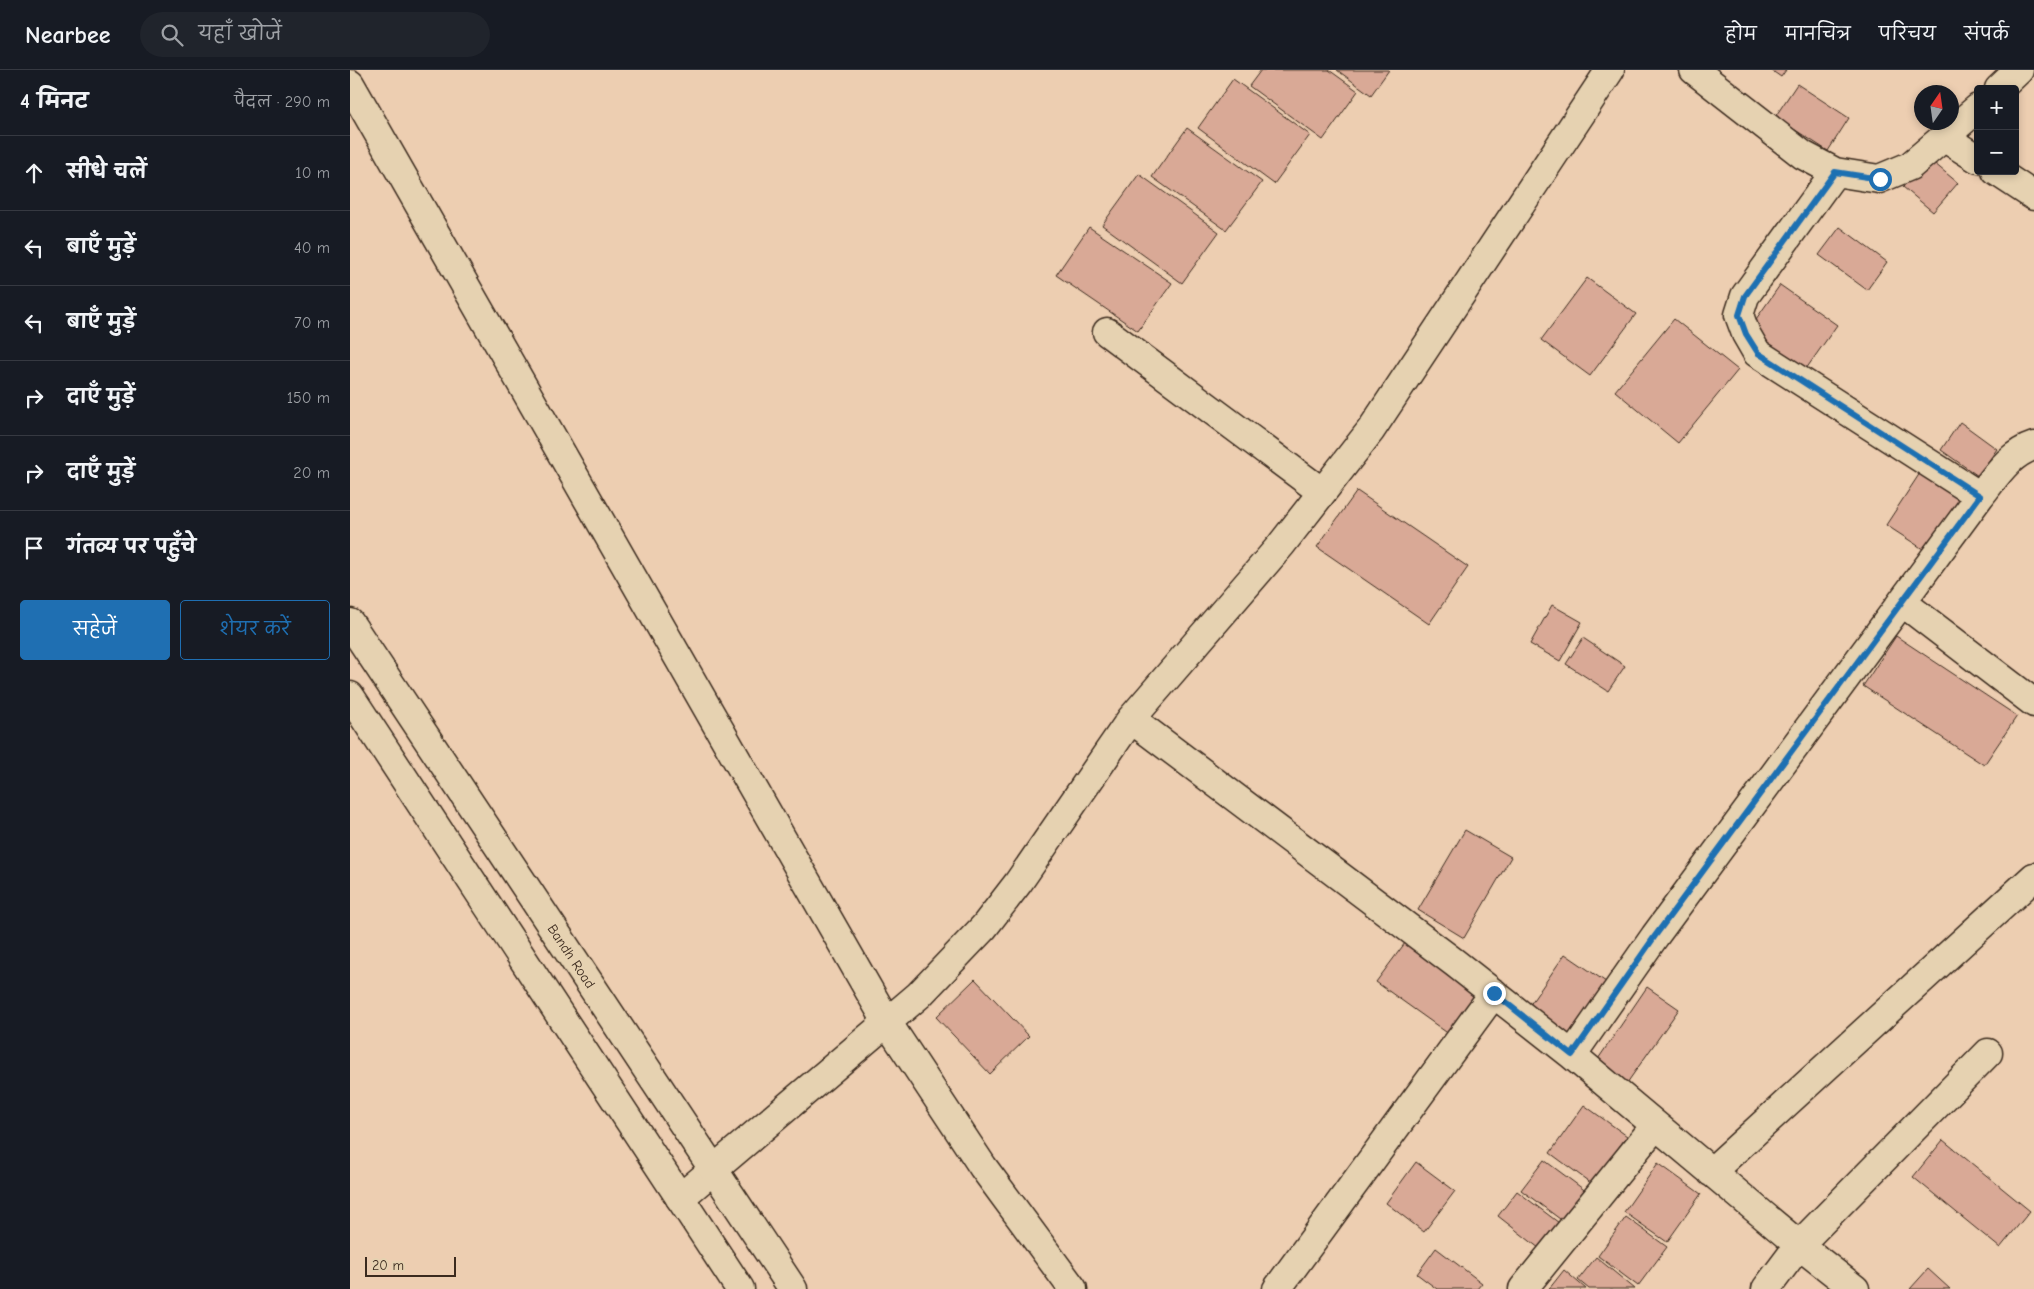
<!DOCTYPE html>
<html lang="hi">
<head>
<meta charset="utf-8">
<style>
	:root { --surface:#171b24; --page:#20242c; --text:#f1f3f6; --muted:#9ea1a6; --line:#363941; --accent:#1f6fb2 }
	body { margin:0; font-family:"Comic Neue","Playpen Sans Deva",sans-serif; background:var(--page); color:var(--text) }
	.controls { position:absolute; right:15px; top:15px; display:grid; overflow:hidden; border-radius:5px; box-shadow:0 2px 8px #0003 }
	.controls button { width:45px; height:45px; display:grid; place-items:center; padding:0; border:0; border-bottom:1px solid var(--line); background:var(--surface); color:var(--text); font:25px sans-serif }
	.compass { position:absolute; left:1564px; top:15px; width:45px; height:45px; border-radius:50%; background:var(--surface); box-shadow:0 2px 8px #0003; rotate:13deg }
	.scale { position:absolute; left:15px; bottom:12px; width:91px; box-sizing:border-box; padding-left:5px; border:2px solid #3b2a1e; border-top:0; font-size:14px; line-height:18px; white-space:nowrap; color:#3b2a1e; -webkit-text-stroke:4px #e6d2b1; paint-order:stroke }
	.stop { position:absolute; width:15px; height:15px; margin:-11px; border:4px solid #1f6fb2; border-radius:50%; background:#fff }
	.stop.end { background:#1f6fb2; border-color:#fff; box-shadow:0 1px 5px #0008 }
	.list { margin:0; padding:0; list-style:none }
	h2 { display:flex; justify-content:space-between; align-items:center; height:65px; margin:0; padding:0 20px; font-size:21px }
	h2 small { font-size:16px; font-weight:400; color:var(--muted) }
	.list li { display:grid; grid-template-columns:32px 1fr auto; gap:15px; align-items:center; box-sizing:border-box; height:75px; padding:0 20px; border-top:1px solid var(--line) }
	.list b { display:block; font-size:19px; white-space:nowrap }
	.list em { font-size:16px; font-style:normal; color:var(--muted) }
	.actions { display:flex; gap:10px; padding:15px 20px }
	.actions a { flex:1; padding:11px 0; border:1px solid var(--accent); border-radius:5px; text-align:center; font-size:18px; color:var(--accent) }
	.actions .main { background:var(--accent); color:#fff }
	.icon { flex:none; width:28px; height:28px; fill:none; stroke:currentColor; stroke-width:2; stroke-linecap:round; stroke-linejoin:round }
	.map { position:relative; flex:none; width:1684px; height:1219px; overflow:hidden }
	header { display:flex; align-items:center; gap:30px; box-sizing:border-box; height:70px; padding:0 25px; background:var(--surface); border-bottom:1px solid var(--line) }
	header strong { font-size:24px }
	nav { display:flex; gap:28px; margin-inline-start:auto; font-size:18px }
	.search { width:350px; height:45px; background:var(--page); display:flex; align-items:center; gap:12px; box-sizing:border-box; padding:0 18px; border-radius:28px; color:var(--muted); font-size:19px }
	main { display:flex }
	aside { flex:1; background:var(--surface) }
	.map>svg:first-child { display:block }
</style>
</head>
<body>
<header>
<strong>Nearbee</strong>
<div class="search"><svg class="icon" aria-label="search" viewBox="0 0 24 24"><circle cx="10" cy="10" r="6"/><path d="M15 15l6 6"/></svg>यहाँ खोजें</div>
<nav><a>होम</a><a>मानचित्र</a><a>परिचय</a><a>संपर्क</a></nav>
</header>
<main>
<aside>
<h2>4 मिनट<small>पैदल · 290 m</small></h2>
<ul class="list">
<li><svg class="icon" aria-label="ahead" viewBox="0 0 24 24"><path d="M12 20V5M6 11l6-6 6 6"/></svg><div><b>सीधे चलें</b></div><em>10 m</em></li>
<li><svg class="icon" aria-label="left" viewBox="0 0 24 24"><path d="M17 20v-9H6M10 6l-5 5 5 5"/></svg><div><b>बाएँ मुड़ें</b></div><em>40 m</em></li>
<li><svg class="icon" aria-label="left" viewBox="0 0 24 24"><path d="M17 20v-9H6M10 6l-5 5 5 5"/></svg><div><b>बाएँ मुड़ें</b></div><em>70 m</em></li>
<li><svg class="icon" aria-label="right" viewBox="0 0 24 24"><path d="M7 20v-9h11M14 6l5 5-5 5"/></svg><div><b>दाएँ मुड़ें</b></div><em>150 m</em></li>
<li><svg class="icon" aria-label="right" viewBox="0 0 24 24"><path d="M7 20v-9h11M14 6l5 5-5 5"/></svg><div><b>दाएँ मुड़ें</b></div><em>20 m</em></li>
<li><svg class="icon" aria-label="arrive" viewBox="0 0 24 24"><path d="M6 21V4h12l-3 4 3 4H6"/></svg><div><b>गंतव्य पर पहुँचे</b></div></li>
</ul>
<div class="actions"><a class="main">सहेजें</a><a>शेयर करें</a></div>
</aside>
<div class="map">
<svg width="1684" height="1219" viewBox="0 0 1684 1219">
	<rect width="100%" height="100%" fill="#edceb1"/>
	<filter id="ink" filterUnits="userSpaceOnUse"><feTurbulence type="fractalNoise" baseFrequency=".02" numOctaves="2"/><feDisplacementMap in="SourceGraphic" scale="10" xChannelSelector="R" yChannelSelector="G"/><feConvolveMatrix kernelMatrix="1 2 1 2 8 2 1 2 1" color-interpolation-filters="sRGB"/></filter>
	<g filter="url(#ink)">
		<path fill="#d9a996" stroke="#3b2a1e" d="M 911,0 L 979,0 L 1008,21 L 973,70 L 899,16 Z
			M 987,0 L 1039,0 L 1021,25 Z
			M 1421,0 L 1436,0 L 1431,7 Z
			M 883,9 L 960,65 L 924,114 L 848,58 Z
			M 1447,14 L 1499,48 L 1478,81 L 1425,47 Z
			M 837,58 L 912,112 L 876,160 L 802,107 Z
			M 1578,88 L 1608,113 L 1583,142 L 1553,117 Z
			M 789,104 L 869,162 L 832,213 L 752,155 Z
			M 739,157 L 822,213 L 788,261 L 706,205 Z
			M 1490,157 L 1537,192 L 1517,220 L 1469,185 Z
			M 1237,208 L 1286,244 L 1240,306 L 1191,270 Z
			M 1430,215 L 1487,255 L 1456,299 L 1399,259 Z
			M 1324,249 L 1388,300 L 1328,373 L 1265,321 Z
			M 1610,352 L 1647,379 L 1628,406 L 1591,380 Z
			M 1570,403 L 1613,431 L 1579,483 L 1536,455 Z
			M 1007,421 L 1118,497 L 1079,554 L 967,477 Z
			M 1202,535 L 1232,552 L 1210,591 L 1180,574 Z
			M 1546,566 L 1667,646 L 1634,695 L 1513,616 Z
			M 1233,568 L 1275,596 L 1258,621 L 1216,594 Z
			M 1115,760 L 1161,787 L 1114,868 L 1068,840 Z
			M 1055,873 L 1131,928 L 1103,967 L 1026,912 Z
			M 1215,884 L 1256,912 L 1217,967 L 1177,939 Z
			M 625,909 L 679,966 L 640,1004 L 586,947 Z
			M 1297,917 L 1329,939 L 1277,1013 L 1246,992 Z
			M 1234,1035 L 1277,1066 L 1242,1114 L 1200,1083 Z
			M 1593,1070 L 1680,1141 L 1650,1178 L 1563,1107 Z
			M 1194,1090 L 1237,1122 L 1214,1152 L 1171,1120 Z
			M 1066,1092 L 1105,1121 L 1074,1162 L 1036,1133 Z
			M 1308,1093 L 1351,1124 L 1317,1172 L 1274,1142 Z
			M 1167,1121 L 1213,1156 L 1194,1182 L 1148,1146 Z
			M 1276,1147 L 1317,1177 L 1288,1216 L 1248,1186 Z
			M 1086,1178 L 1132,1213 L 1127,1219 L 1087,1219 L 1067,1204 Z
			M 1246,1187 L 1285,1219 L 1239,1219 L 1228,1210 Z
			M 1578,1199 L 1600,1219 L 1560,1219 Z
			M 1214,1200 L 1236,1219 L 1199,1219 Z"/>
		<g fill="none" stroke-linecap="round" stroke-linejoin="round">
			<g stroke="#3b2a1e" stroke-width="31">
				<path id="minor" d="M 1344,0 L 1453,85 L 1485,102 L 1529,109 L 1560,96 L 1628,38
					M 0,14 L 537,952 L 633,1097 L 723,1219
					M 1649,19 L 1669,0
					M 1595,68 L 1628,89
					M 1646,101 L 1684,126
					M 1485,102 L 1395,226 L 1389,245 L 1396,264 L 1407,283 L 1630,426
					M 757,262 L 972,422
					M 1552,532 L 1684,633
					M 781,649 L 931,475 L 1021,360 L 1260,0
					M 1222,985 L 1449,1175 L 1505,1219
					M 1361,1102 L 1684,807
					M 330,1128 L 569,925 L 634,857 L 668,813 L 781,649 L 1105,893 L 1222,985 L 1305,866 L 1630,426 C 1646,406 1659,384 1684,376
					M 927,1219 L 1144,923
					M 1173,1219 L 1305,1056
					M 1416,1219 L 1449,1175 L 1638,983"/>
			</g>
			<g stroke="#3b2a1e" stroke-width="31">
				<g id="major">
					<path id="s1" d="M 0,553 L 443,1219"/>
					<path d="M 0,626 L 390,1219"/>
				</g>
			</g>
			<use href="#minor" stroke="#e6d2b1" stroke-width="28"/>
			<use href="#major" stroke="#e6d2b1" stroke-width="28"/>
		</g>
	</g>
	<g fill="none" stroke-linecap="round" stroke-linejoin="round" filter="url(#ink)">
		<path stroke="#1f6fb2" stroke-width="6" d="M 1144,923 L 1222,985 L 1305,866 L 1630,426 L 1408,283 L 1396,264 L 1389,245 L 1395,226 L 1485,102 L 1530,109"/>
	</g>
	<g text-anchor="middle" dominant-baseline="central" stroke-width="4" stroke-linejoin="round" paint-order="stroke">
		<g font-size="14" fill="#3b2a1e" stroke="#e6d2b1">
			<text stroke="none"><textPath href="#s1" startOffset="400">Bandh Road</textPath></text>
		</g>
	</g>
</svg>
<div class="controls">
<button>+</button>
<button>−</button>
</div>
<svg class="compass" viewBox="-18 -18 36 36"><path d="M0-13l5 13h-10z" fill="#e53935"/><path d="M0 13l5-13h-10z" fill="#9ea1a6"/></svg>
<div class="scale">20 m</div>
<div class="stop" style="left:1530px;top:109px"></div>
<div class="stop end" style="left:1144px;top:923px"></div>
</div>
</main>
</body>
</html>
